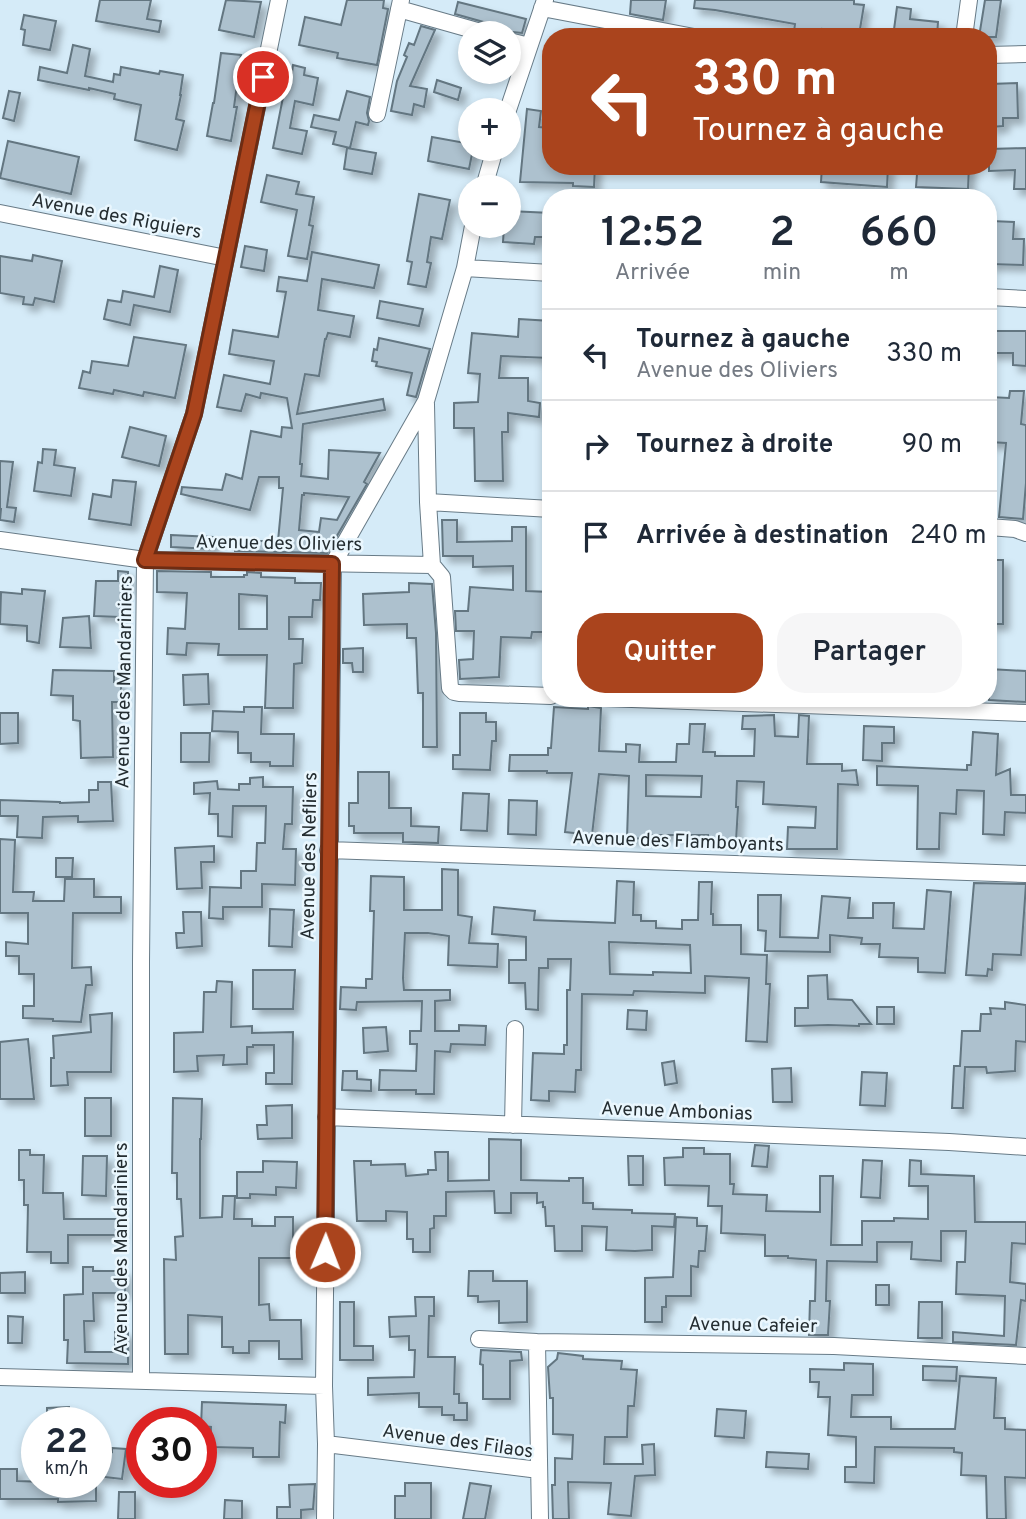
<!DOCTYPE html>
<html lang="fr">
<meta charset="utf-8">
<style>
:root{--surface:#fff;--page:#f6f6f7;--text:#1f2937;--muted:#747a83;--line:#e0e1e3;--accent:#aa441d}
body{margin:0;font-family:Overpass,sans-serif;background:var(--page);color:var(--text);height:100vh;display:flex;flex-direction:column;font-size:26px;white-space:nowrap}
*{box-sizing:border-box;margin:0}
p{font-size:23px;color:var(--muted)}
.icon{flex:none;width:38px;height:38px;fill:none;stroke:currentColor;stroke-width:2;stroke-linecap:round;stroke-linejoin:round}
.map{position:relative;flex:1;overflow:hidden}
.details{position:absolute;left:542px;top:189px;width:455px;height:518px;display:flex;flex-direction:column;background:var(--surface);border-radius:28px;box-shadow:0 4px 10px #0003}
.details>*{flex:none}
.hud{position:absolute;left:542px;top:28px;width:455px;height:147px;border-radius:28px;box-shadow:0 4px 10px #0003;background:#aa441d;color:#fff;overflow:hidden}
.controls{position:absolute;left:458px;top:21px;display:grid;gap:14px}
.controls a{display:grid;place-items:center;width:63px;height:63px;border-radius:50%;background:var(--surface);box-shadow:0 4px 10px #0003;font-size:35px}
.speed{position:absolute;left:21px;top:1407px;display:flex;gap:14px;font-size:35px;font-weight:700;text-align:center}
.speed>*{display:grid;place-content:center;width:91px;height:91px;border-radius:50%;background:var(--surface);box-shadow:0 4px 10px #0003;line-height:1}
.speed small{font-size:18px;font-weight:400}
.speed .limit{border:10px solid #d22;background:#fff;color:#111}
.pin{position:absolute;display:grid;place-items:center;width:60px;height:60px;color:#fff;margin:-30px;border:4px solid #fff;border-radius:50%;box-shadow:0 2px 7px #0007}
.me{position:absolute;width:77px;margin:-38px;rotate:1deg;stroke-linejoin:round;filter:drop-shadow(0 0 5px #0008)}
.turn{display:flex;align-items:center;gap:24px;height:147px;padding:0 35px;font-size:32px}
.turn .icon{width:91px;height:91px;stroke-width:2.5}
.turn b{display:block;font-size:49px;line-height:60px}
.eta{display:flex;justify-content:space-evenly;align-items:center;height:119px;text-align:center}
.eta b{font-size:42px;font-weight:600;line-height:49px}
.primary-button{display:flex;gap:14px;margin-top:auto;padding:14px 35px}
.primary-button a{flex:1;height:80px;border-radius:28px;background:var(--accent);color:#fff;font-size:28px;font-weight:600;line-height:80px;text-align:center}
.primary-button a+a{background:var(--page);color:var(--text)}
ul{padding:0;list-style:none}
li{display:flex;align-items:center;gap:21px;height:91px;padding:0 35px;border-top:2px solid var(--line)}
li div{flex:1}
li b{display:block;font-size:26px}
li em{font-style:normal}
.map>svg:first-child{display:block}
.building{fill:#adc1ce;stroke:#637681;stroke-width:2;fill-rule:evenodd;filter:url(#shadow)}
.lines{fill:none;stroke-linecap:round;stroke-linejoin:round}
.minor-casing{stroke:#687b87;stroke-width:18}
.minor{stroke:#fff;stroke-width:16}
.route-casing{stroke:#6e2c13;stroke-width:18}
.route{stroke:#aa441d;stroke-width:12}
.labels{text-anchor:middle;stroke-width:5;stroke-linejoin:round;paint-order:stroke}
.street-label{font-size:19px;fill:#242d31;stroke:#eaf7fe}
</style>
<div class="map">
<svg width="1026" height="1519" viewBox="0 0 1026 1519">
<defs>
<filter id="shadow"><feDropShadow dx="6" dy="6" stdDeviation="3.5" flood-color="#0004"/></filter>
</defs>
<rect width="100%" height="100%" fill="#d5ebf8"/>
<path class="building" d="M100 0H151L147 19 161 21 159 32 96 21Z
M226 0 261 2 254 37 219 30Z
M347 0H384L383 8 388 9 377 65 337 58 338 53 299 45 305 17 341 25Z
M631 0H666L663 20 630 14Z
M695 0H854V4L864 5 859 35 822 29 821 36 794 31 795 24 715 10 694 8Z
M985 0H1001L996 37H979Z
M458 2 526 19 522 33 494 30 487 23 455 14Z
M897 7 911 9 910 19 938 22 937 37H893Z
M24 15 56 21 50 50 23 45 25 30 21 29Z
M421 26 435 30 410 86 427 89 424 107 414 104 412 115 391 111 397 81 407 57 404 55 409 43 414 45Z
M73 45 90 49 85 76 113 82 114 74 120 75 121 67 159 74 160 71 183 75 180 95H181L176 119 184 121 177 150 135 140 141 105 114 99 115 94 89 88V90L38 80 40 67 67 73Z
M221 53 241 55 234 107H237L231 141 207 136 213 103H214Z
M293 65 305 68 304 75 318 78 313 105 295 101 290 128 307 131 302 154 273 148 288 72 292 73Z
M437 80 461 88 458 100 434 92Z
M1017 83 1018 118H1003V126L991 127 990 84Z
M9 91 20 93 14 121 3 118Z
M347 91 370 97 367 113 369 121 368 125 356 122 350 148 333 144 336 132 311 127 314 115 339 120Z
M527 109 541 111 539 127 551 128V166H595L594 187 573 186V183L520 182Z
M432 137 471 144V149H473L469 169 428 161Z
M8 141 79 157 71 194 0 178Z
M347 148 376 153 372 174 344 169Z
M1026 148V189H1014L1015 170 989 171V149Z
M822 166 888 167 887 187 821 182Z
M914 166H969L968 189 916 187 917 174Z
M267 175 299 182 296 194 314 197 309 225 313 226 307 259 288 256 297 210 261 202Z
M419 194 450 200 442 239 431 237 427 262 431 263 426 287 408 284 412 262 407 261Z
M509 211 551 213V237H535L534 244 503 242 504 226H509Z
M991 221 1014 222 1013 239H1024L1023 265 989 264Z
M245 246 267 250 264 271 241 267Z
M312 252 379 265 374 288 322 279 318 310 354 316 350 337 328 333 326 339H325L319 376 305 374 297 414 383 399 385 410 303 424 300 464H302L301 476 328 479 329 450 380 453 364 482 367 484 327 553 235 551V541H278L283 488H279V477H259L250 510 181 494 182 487 222 490 226 474 242 479 251 431 281 437 282 427 292 428 287 398 261 393 260 398 246 394 241 411 217 407 224 375 270 384 274 361 229 354 233 330 278 337 286 292 277 291 279 277 307 281ZM304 493 349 497 337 520 321 518 319 532 299 530 302 495H304Z
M33 255 62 261 54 302 35 298 33 305 23 304 24 297 0 293V256L32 261Z
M160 266 178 270 170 312 134 305 130 325 104 319 108 300 121 302 123 291 154 297Z
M380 301 423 309 419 326 377 318Z
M519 319 551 321 550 358 501 356 499 378H528V401L540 403 539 417 508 413V432H502L503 481H475L474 428H454V403L478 402 480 374 468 373 472 333 518 337Z
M989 331H1026V366L1013 365V353H989Z
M134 337 186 345 175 398 144 392 143 396 114 390 113 394 79 388 83 371 90 373 92 361 128 366Z
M379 338 430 349 416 397 407 395 412 373 376 366 377 362 372 361 374 349 377 350Z
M1010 391H1024L1021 424 1026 425V483L1023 519 999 517 1006 443 989 442 990 397 1009 398Z
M130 427 166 436 159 466 122 457Z
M43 449 56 450 54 465 75 468 71 496 34 491 38 462 42 463Z
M0 461 13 462 7 507 16 508 14 522 0 520 1 509H0Z
M113 480 136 482 131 525 89 519 93 494 111 497Z
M442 520H457V542L512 541V527H526V591L551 592V632H532L531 638 501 637 499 677 460 679 459 660 473 659 474 631H456L455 611H468L470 587 513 590V566L473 567V556H443Z
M171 535 213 537V549L171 547Z
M989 560H1003V624H989Z
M118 571 128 572V589H121L120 617 94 616 96 581H118Z
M157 571 211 572V577H244V575H247V572L261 573V577L295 578V583H321L320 600H313L312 617H289V639H303L302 663 294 664 293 708H265L267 655H218L219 644 187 643 186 655 167 654 168 628 185 629 187 593 157 592ZM239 594 267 596V629H239Z
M409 583 432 584 436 633 437 747H423V693H418L416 638H407V624L364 625 363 594 409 592Z
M22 589 45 591 39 643 27 641V626L0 624 1 592 22 594Z
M89 616 91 648 60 647 63 618Z
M363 648V672H353L352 663H343V649Z
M989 669 1026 671V702L989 700Z
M53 670 114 671V682H121V702H112L113 757 81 758 80 721 73 720V696L51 695Z
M208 674 209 704 184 705 183 675Z
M588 706 601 708 599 751 626 752V744L640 745 639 762H676L677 744H689L690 724H705L703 752H715V756H754L755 729H742L743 716 774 715 775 736 798 737 799 715 809 716 807 764H842V771L856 770 858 785 838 784 837 849H787L788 827 815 828 816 807 763 804 764 782 737 781 736 807H738L736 841 708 840V835H645V839L627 838 629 776 599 774 592 835 565 832 572 773H547V771H509L510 755H548V748H551L554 707 588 709ZM646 775 702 776 701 797 646 796Z
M244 707H262L261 734H294L293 766H270V762H251V753H238V732L212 731 213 711 244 712Z
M0 713H18V743L0 744Z
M460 713H486V722H496V741H492L490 770 453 769V755H460Z
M864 726 894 727V743H882V761L863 760Z
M973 732 998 734 996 775 1010 769 1011 795H1026V813L1005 812 1004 835 983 834 984 791 957 790 956 814 940 813 939 849H917L918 786 877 785V766L967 770V765H971Z
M181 733H210L209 762H181Z
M358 772H389V808H411V826L439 827 438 843 403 842V833H354V826H349V803H358Z
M263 777V787H293L292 824H285L283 849H296L295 885 262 884V907H223V919L209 918 210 887 241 888V871H256L257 843H265L266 806H233L232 837 218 836V814H209L210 793 194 794V783L217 781 218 789 239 790V784H250V778Z
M98 782H111L113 821 78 822V816L43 817 42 838 17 837 18 816H0V800L60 802V803L89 802V790H98Z
M463 793 489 794 487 831 461 830Z
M509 800 537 801 536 835 508 834Z
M0 839 15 840 13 892H34L33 901H64L65 879H94V897H121V913H73L72 968 91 967 92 985H86L81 1022 53 1021V1019L23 1018V1006H34V974H19V956H6V942L28 944V913H0Z
M214 846V862H201L202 888 177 889 175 848Z
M56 858H73L72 877H56Z
M442 869 458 870V915L472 917 469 943 498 944 497 967 448 965 449 936 428 933H405L403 978 404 990H450V1000L435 1001V1031H459V1025L486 1026 485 1045 451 1044 450 1052 435 1051 434 1094H416V1090H379L380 1070 416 1071 417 1044H410V1031H421L422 1001 357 1002 356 1010 340 1009 341 987 366 988V979H372L374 911H370L371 876 404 877V910H442Z
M617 881 634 882 633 915H641V921H656V928L682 929V920H698L699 882H712L711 914H713V925H741V954L767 955 766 984H770L767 1042 746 1041 749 978 705 976V993L634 991 633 995 582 994 581 1070H576L575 1092 549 1091V1101L531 1100 533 1053 564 1054V1045H567V990H570L571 959H548V968H539L538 1010 526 1009 525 983H509V960H526V937L492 934 494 907 535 911 534 920 615 923ZM609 942 690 945 691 973 653 972V975L610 974Z
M974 883 1026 884 1021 955 993 954 992 970 988 969 987 976 966 975Z
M927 890 951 892 945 973 918 972V958L879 957 880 944H861L862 938 830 935V952L765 951 766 931 758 930V895H781L780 937 818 938 822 896 850 898 848 918H873V903H894L893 928 924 929Z
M270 909 294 910 292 947 269 946Z
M183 912H201L202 946 177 948 176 933H184Z
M253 970H295L293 1009H253Z
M827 975 828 999 852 1000 871 1024H859V1026L828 1025 795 1026V1008H808V976Z
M217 981 232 982 231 1027 252 1026V1033L293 1032 292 1084H266V1073H274V1045H253V1047H247V1064L223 1065 224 1055 197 1056 198 1071 174 1072V1033L203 1032 204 992H216Z
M1005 1002 1026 1005V1042L1016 1041 1015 1071 987 1073 986 1067H965L963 1108H952L954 1066H960L962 1031H980L981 1014H991L990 1008 1005 1009Z
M877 1007H894V1024H877Z
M628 1010 647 1011 646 1030 627 1029Z
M112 1013 111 1072H67L68 1085 51 1086V1058H54L53 1036 91 1032 90 1015Z
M386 1027 388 1051 364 1053 363 1028Z
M28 1039 34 1099H0V1042Z
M674 1061 677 1083 665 1085 662 1063Z
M791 1068 792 1102H773L772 1069Z
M343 1071H357V1079L371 1080V1091L342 1090Z
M862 1072 887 1073 885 1106 860 1105Z
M85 1098H111V1136H85Z
M173 1098 202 1099 201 1139H200V1218L222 1217 223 1196H235L234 1219H252V1226H275V1217H293V1258H259V1305L269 1304 270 1320H301L302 1359H279V1341H249V1353H233V1347H222V1317L188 1315V1354H165L164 1259 176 1260 175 1237 183 1236 181 1199H177V1173H172Z
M292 1105V1138L258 1139 257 1125H267L266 1106Z
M489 1139 521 1140V1180L569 1181V1178H583V1203H593V1209L632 1210V1213L675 1214 674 1227 652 1226V1250L635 1251 606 1250 607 1227 582 1226V1251H555L554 1226H546L545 1207H543V1202L537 1203V1193H511V1213H495L494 1191 446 1192V1216H434V1228L430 1229V1252H413V1239H407V1212L386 1211V1221H357L354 1161H371V1165L405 1164 406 1176 428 1174V1170H436L435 1152H448V1181L489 1180Z
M755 1145 769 1146 767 1167 752 1166Z
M683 1148H704V1154H730V1184H734L733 1194 767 1195 766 1211 820 1212V1176H833L831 1245H862V1221H894V1218L928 1219V1186H909L910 1160 921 1161V1174L974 1176 975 1222H1026V1244L1012 1243 1010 1282 1026 1284V1301L1021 1300 1016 1345 953 1342V1332L1004 1336 1005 1296 956 1294 957 1262H965L966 1231H941V1261L911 1259 912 1242H877V1262L827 1261 826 1301H830L828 1335H809L810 1301H815L816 1260 788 1258V1256H765V1235L721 1233 722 1206H708L709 1186 665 1185 664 1158 683 1157Z
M19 1150H30V1155H44L43 1193H63L64 1219H119V1235H68V1263H51V1252H27L28 1205H24V1180H19Z
M83 1156H107L106 1196 82 1195Z
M628 1156H643V1185H629Z
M863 1160 882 1161 880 1198 861 1197Z
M263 1161 297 1162 296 1188 276 1187V1195L250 1194V1198H237V1172H263Z
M676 1217 697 1218V1226H707L705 1251H699L698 1267 691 1266V1296H666V1307H662V1322H645V1278L673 1277Z
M83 1267H93V1271H125V1293H93L94 1321H84L85 1352H115V1332H128V1364L67 1363 68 1340H64V1295L83 1294Z
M469 1271H493V1281H527V1322L499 1323V1301L478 1302V1296H468Z
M25 1272V1293H0V1273Z
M876 1285H889V1305H876Z
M415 1297H434V1316H429L428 1357H455L454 1394H459V1403H467V1420H454V1415H442V1407H419V1393L368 1395V1378L414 1377 415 1350H409V1336L390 1337 389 1317 416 1316Z
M340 1302H354V1346H373V1360H340Z
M919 1302H942V1338H918Z
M8 1316 23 1317 22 1343H8Z
M481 1350 521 1352 522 1360 510 1361V1399H483V1365L480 1364Z
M558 1353 583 1356V1359L622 1361 621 1369 637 1370 634 1406H628L627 1437H605L604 1464H643L642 1445 654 1444 655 1475 635 1476 631 1516 608 1514 611 1483 568 1482 569 1519H553L552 1485H555V1458L572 1459 573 1435 553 1434V1398H550L548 1367 557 1359Z
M844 1363 873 1364V1395H852L851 1417H891V1429H955L960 1376 996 1378 994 1418H1005V1429L1026 1430V1478L1005 1477 1006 1519H987L986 1476 961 1475 962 1453 954 1452V1448L875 1447 874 1483 845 1482V1467H856V1437L828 1435 830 1397H818L819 1382H810V1369L844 1370Z
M923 1366 957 1367 956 1381 923 1380Z
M202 1402 286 1405 285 1423 280 1422 279 1457H253V1448L210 1447 211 1427 201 1426Z
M69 1407 70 1423H47V1408Z
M717 1409 746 1411 744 1438 715 1436Z
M112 1448 126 1449 122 1479 96 1476 99 1450 112 1452Z
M767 1452 809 1454 808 1469 766 1467Z
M0 1469H17V1481L49 1482V1486L96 1484V1501L58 1502V1499H0Z
M405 1483H431V1519H395V1496H405Z
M470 1483 491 1486 485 1519H463Z
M315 1484 313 1509 301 1510V1519H277V1507H290L289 1485Z
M119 1492H135V1519H118Z
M225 1500 242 1501V1519H224Z"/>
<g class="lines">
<defs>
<path id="minor" d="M542 8 694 37
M399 9 484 33
M964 37 969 0
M509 41 529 46
M989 55 1026 54
M508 110 545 0
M377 114 401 0
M484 187 495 149
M0 213 226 258
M465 268 551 273
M989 297 1026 299
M426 404 428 502 432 565 442 577 450 688 454 692 459 693 551 696
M428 502 551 509
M989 527 1015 529 1026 533
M0 540 145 560 432 565
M604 698 1026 713
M328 850 1026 874
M326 1117 949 1142 1026 1147
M513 1125 515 1029
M479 1339 537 1342 834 1346 1026 1356
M537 1342 540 1519
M0 1377 324 1386
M141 1381V961L145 560 194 414 279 0
M326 1444 539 1470
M325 1519 326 1444 324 1386 333 564 426 401 465 268 473 226"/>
</defs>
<use href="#minor" class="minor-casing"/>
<use href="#minor" class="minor"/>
</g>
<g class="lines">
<defs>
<path id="route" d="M263 77 194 414 145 560 332 564 325 1252"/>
</defs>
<use href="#route" class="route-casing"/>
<use href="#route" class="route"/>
</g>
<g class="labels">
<g class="street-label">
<text transform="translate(117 215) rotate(11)" y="7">Avenue des Riguiers</text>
<text transform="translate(279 542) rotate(1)" y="7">Avenue des Oliviers</text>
<text transform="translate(123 682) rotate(-89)" y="7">Avenue des Mandariniers</text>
<text transform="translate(678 840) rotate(2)" y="7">Avenue des Flamboyants</text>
<text transform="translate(308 856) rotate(-89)" y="7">Avenue des Nefliers</text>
<text transform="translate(677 1110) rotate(2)" y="7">Avenue Ambonias</text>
<text transform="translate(120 1249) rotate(-90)" y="7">Avenue des Mandariniers</text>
<text transform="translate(753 1324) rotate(1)" y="7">Avenue Cafeier</text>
<text transform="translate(458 1440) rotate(8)" y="7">Avenue des Filaos</text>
</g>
</g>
</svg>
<div class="controls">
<a><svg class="icon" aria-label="layers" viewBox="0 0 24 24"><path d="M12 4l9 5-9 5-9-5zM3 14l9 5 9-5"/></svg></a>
<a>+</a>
<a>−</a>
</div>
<div class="speed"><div>22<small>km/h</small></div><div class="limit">30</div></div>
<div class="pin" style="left:263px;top:77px;background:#d93025"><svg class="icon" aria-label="arrive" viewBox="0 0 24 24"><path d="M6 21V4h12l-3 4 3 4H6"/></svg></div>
<svg class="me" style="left:325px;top:1252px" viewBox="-20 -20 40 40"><circle r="17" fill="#aa441d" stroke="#fff" stroke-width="3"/><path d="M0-11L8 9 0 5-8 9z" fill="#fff"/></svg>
<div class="hud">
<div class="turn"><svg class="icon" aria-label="left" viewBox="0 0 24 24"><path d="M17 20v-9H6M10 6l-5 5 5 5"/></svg><div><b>330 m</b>Tournez à gauche</div></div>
</div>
<section class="details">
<div class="eta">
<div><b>12:52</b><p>Arrivée</p></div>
<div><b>2</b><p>min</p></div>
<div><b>660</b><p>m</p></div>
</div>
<ul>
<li><svg class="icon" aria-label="left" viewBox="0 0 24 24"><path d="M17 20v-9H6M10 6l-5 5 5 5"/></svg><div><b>Tournez à gauche</b><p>Avenue des Oliviers</p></div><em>330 m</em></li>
<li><svg class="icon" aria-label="right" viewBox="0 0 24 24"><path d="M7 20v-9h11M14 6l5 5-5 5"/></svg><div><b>Tournez à droite</b></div><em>90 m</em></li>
<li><svg class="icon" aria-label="arrive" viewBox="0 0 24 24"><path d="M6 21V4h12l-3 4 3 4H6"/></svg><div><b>Arrivée à destination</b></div><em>240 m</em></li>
</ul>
<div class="primary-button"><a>Quitter</a><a>Partager</a></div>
</section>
</div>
